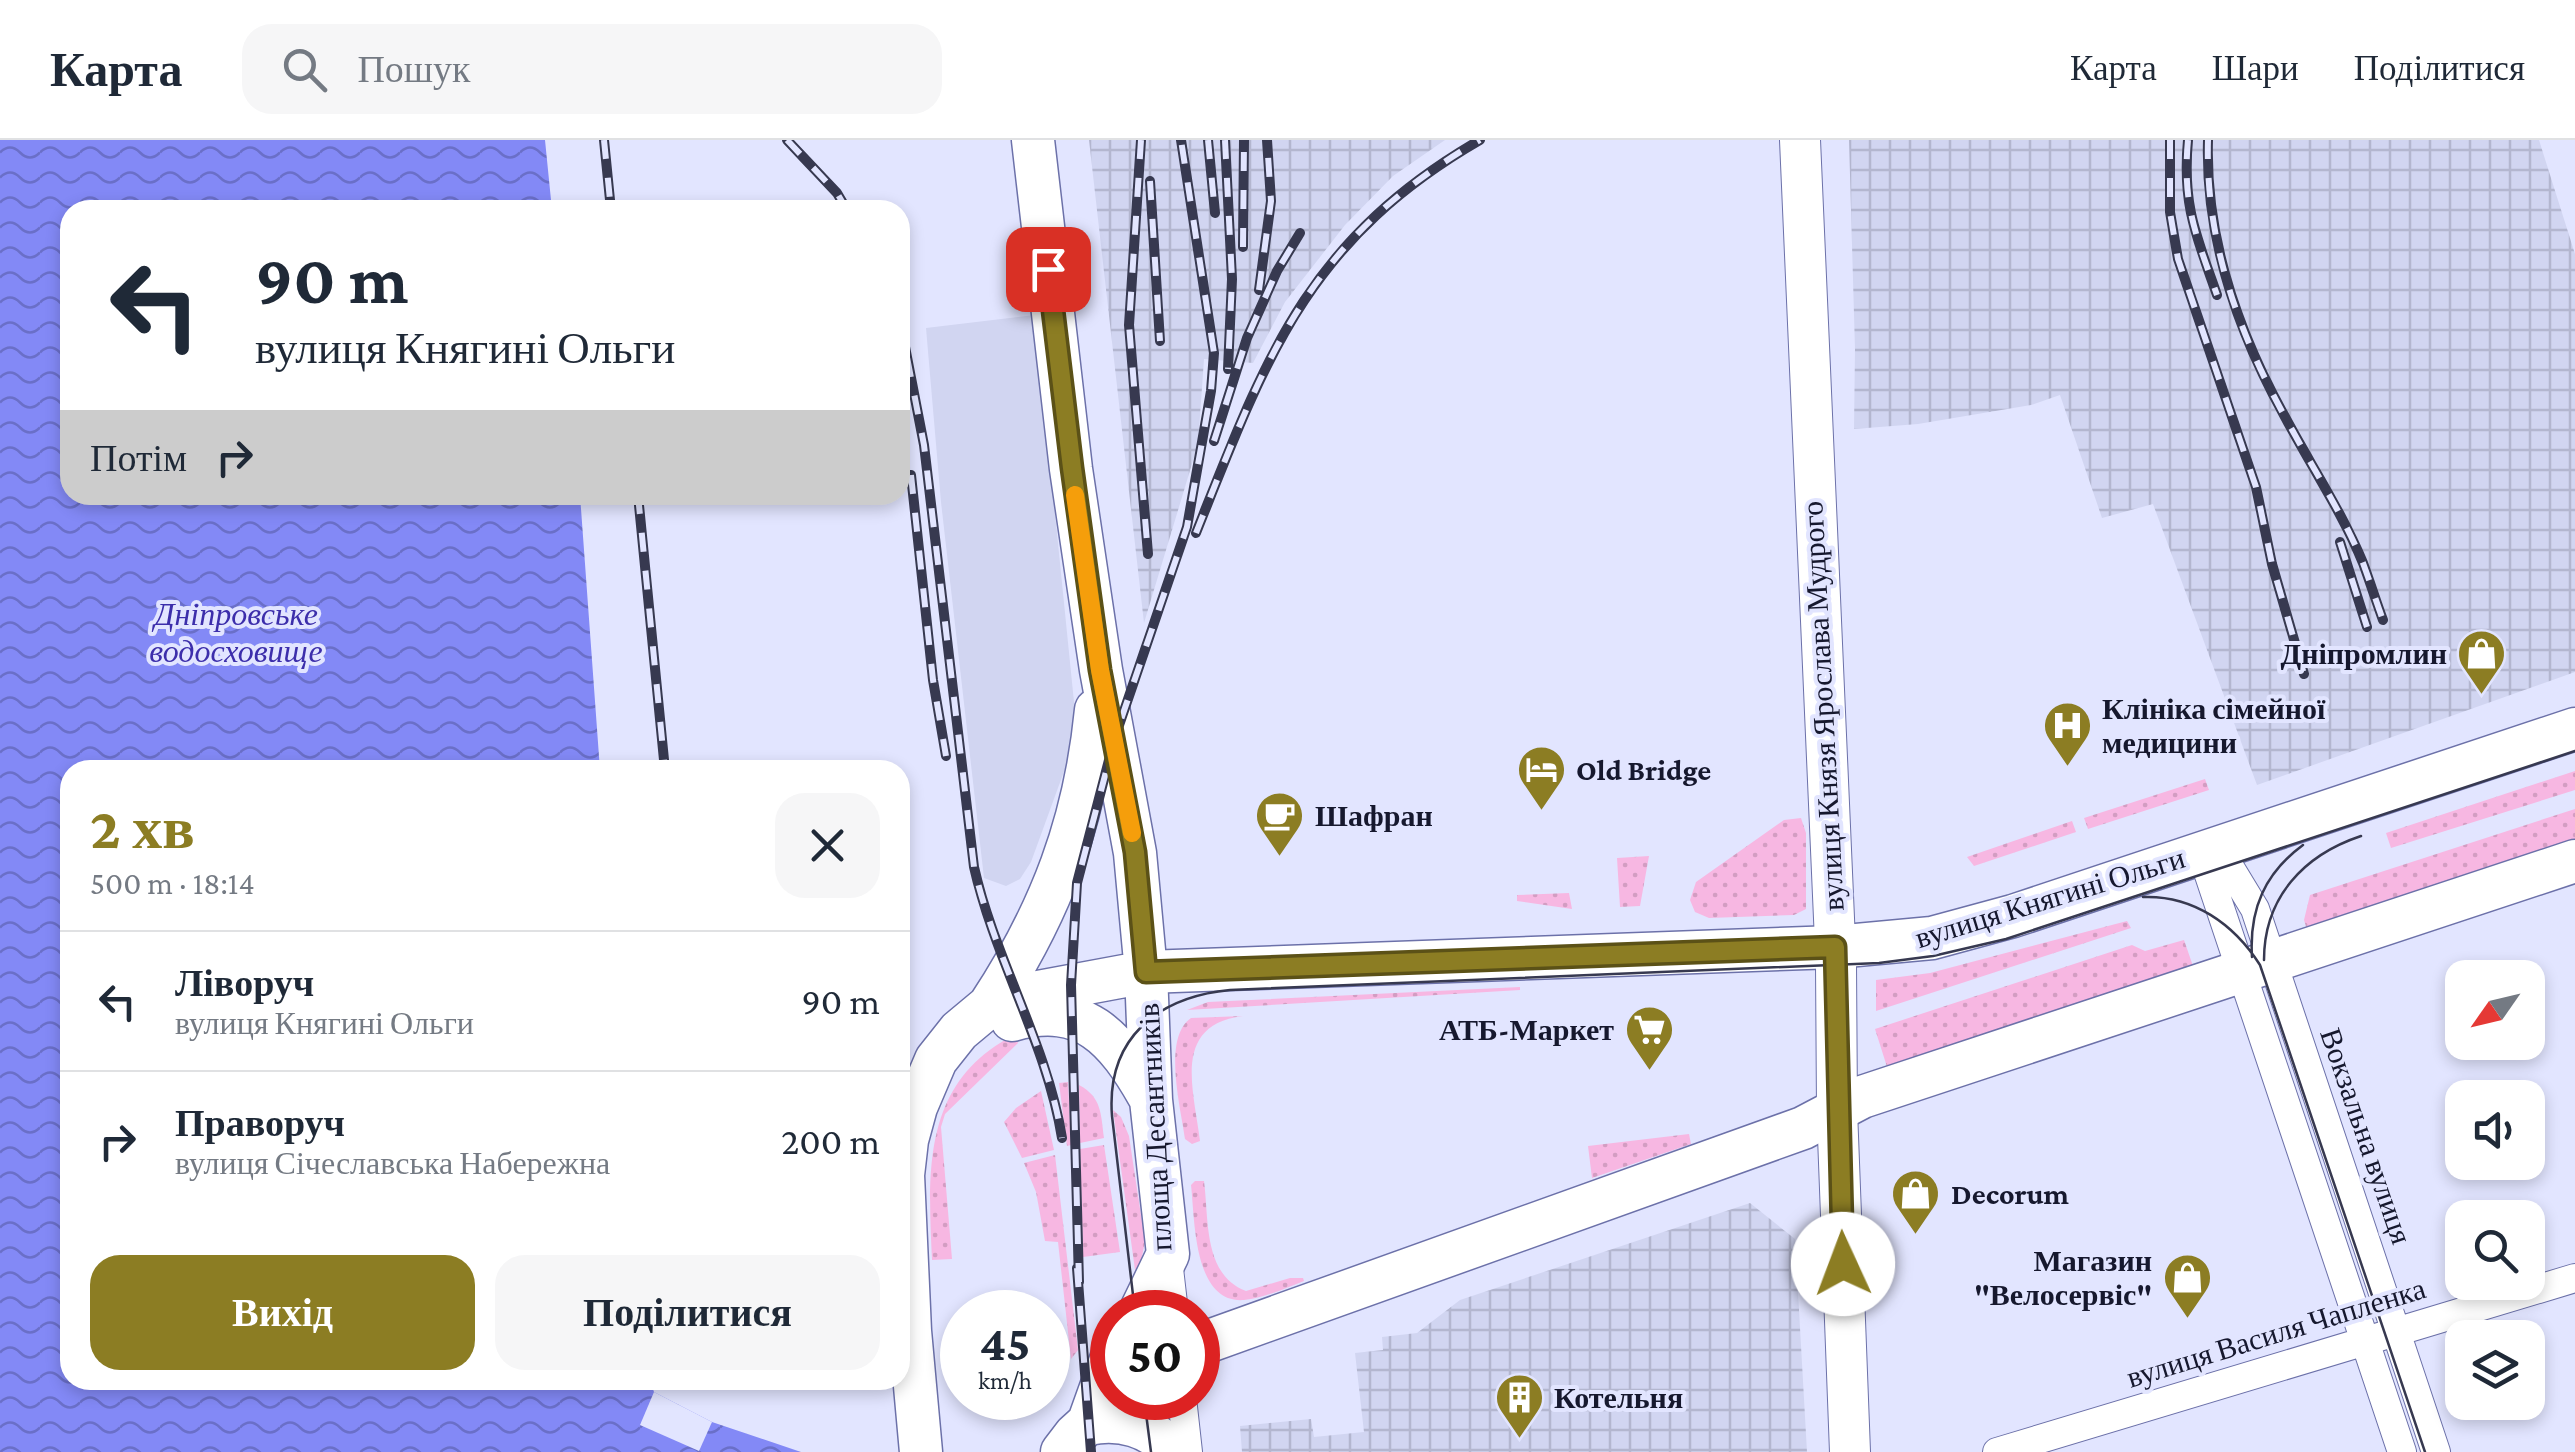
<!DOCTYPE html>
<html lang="uk">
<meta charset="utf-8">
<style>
:root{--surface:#fff;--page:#f6f6f7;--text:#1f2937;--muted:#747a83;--line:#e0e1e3;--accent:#8c7d23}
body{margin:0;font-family:"Crimson Pro",serif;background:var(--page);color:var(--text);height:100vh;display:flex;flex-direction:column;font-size:38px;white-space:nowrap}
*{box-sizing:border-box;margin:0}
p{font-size:32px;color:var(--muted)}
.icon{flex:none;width:55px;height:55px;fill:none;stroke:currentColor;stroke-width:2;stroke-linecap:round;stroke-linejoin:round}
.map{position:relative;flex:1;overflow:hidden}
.sheet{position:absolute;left:60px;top:620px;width:850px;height:630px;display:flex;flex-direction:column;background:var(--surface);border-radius:30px;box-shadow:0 5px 15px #0003}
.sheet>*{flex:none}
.banner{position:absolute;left:60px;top:60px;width:850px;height:305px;border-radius:30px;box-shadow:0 5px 15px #0003;background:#fff;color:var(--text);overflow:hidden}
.needle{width:65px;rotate:236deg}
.controls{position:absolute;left:2445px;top:820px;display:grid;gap:20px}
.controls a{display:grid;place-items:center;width:100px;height:100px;border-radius:20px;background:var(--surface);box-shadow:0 5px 15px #0003;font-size:50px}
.speed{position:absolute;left:940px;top:1150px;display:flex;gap:20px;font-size:50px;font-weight:700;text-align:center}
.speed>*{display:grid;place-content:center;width:130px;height:130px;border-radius:50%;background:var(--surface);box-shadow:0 5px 15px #0003;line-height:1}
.speed small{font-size:25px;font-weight:400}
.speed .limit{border:15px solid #d22;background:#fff;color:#111}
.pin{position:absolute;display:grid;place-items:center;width:85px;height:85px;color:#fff;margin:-42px;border-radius:20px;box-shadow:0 5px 15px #0006}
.me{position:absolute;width:110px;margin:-55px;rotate:358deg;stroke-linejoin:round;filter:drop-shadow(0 0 8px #0008)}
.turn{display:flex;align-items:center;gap:35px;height:210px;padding:0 30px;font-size:45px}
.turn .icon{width:130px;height:130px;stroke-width:2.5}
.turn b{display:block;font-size:70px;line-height:85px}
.then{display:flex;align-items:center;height:95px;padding:0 30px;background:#0003;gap:20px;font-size:38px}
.round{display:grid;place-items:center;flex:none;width:105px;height:105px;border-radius:30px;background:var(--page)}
.overview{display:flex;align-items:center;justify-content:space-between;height:170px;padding:0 30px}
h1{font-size:60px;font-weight:700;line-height:75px;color:var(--accent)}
.primary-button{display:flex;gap:20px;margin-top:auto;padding:20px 30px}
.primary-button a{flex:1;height:115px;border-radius:30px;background:var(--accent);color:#fff;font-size:40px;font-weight:700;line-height:115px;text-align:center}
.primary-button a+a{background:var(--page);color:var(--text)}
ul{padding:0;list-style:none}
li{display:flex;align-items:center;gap:30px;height:140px;padding:0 30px;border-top:2px solid var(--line)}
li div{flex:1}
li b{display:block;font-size:38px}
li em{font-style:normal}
header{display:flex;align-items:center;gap:60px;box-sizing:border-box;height:140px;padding:0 50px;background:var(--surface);border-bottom:2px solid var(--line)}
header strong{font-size:48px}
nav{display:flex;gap:55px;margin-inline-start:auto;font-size:35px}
.search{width:700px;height:90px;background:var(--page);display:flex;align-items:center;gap:25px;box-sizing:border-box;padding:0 35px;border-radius:30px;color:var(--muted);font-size:38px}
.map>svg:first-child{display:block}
.built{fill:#d1d5f1}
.industrial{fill:url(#industrial-grid)}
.grass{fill:url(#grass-dots)}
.water{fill:url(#water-waves)}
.pier{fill:#e2e5ff}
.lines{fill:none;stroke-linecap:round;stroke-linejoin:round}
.minor-casing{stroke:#6c71a9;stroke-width:30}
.secondary-casing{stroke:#6c71a9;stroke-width:42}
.primary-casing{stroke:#6c71a9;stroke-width:45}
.minor{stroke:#fff;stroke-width:28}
.secondary{stroke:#fff;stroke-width:40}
.primary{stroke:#fff;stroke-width:42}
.tram{stroke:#373950;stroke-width:2.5}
.rail-casing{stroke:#373950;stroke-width:10}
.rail{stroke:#e2e5ff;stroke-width:6;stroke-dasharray:19;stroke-linecap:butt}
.route-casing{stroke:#5b5117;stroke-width:25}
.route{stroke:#8c7d23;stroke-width:18}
.slow{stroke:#f59e0b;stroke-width:18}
.labels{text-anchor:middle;stroke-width:8;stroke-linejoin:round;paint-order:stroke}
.poi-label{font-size:30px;font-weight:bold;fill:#16182e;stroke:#e2e5ff;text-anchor:start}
.street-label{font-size:30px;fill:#16182e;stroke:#e2e5ff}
.water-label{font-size:32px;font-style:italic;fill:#3c2eab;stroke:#e2e5ff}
</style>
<header>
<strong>Карта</strong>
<div class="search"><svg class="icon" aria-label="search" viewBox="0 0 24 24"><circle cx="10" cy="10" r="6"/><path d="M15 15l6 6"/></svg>Пошук</div>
<nav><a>Карта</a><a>Шари</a><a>Поділитися</a></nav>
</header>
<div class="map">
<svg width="2575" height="1312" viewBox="0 0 2575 1312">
<defs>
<pattern id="industrial-grid" width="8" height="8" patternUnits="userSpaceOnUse" patternTransform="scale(2.5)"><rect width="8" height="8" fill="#d1d5f1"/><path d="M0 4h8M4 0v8" fill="none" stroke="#b3b6cf"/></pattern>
<pattern id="grass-dots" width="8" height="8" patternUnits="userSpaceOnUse" patternTransform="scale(2.5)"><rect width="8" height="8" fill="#f7b7e2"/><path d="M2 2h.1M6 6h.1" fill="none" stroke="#d39dc2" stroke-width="1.8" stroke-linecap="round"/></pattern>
<pattern id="water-waves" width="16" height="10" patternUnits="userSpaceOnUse" patternTransform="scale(2.5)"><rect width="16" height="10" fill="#8389f6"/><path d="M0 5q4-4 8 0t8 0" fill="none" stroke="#6a6fc8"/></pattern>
</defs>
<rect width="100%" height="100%" fill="#e2e5ff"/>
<path class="built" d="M1035 175 1075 572 1070 615 1031 722 1020 739 1006 746 984 738 941 362 926 188Z"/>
<path class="industrial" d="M1089 0H1445L1393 36 1345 85 1285 162 1253 223 1204 219 1198 304 1144 483Z
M1849 0H2539L2575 114V532L2257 645 2153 364 2102 378 2060 255 2031 265 1918 284 1854 289 1855 209Z
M1750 1063 1795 1099 1807 1312H1242L1240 1286 1311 1279 1314 1297 1364 1292 1355 1213 1383 1210 1382 1197 1417 1193 1460 1160Z"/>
<path class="grass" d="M2575 631V650L2391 708 2386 693Z
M2205 639 2209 650 2088 689 2084 678Z
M2575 669V705L2308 793 2304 780 2310 755Z
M1801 678 1806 693V769L1794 775 1709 778 1695 772 1690 760 1696 742 1784 680Z
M2072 681 2076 692 1974 726 1967 717Z
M1649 716 1640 766 1620 767 1617 718Z
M1569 753 1572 769 1517 761V755Z
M2127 781 2131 788 1876 871V840L1930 833Z
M2184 800 2194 829 1888 930 1875 889 2132 805 2145 811Z
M1520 847V850L1187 870 1208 862Z
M1243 876C1171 885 1194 950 1200 1001L1192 1004 1185 999C1181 968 1162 898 1191 878Z
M1014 895 1018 903 945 974 941 987 952 1119 932 1120C928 1031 922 942 1014 895Z
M1068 942 1071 1005 1067 1006 1059 943Z
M1079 945C1102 957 1101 975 1104 998L1080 1003Z
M1041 951 1054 1010 1022 1018 1004 982 1016 968Z
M1113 970 1121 977 1129 996 1145 1102 1141 1121 1135 1130Z
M1689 994 1691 1004 1592 1038 1588 1006Z
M1104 1005 1120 1112 1083 1117 1080 1009Z
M1055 1015 1078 1210 1071 1219 1058 1102 1045 1101 1036 1052 1024 1023Z
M1195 1041H1204C1209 1079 1203 1135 1246 1151L1290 1138H1303L1304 1141C1286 1148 1264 1158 1244 1160 1193 1164 1195 1079 1191 1045Z"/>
<path class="water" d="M0 0H545L552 70H70V355H580L600 630H70V1240H650L654 1252 712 1282 801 1312H0Z"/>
<path class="pier" d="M654 1252 712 1282 699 1311 640 1285Z"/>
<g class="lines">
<defs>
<path id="minor" d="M2218 708 2255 769 2436 1312
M2204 713 2208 732 2402 1312
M1168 1120 1174 1172
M1182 1258 1188 1312
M1997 1312 2575 1138"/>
<path id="secondary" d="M1800 0 1836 824 1837 970 1850 1312"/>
<path id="primary" d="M1033 0 1071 329 1101 530 1135 713 1146 832 1151 960 1168 1114 1140 1172
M989 866C1051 772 1085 682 1096 570
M1012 880C1084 860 1116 898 1149 956
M1198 1205 1803 988 1862 957 2575 721
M1088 1284C1120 1277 1152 1286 1173 1312
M1088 1284 1112 1217
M921 1312 910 1191 903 1035 907 1000 916 967 936 920 959 891 989 866 1017 856 1146 832 1835 807 1932 798 2013 776 2575 589
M1062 1312 1075 1295 1108 1265"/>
</defs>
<use href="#minor" class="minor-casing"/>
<use href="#secondary" class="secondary-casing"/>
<use href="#primary" class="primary-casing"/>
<use href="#minor" class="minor"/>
<use href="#secondary" class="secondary"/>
<use href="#primary" class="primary"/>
<path class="tram" d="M2143 757C2193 755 2234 784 2260 825L2425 1312
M2252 817C2249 769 2265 733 2303 705
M2264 820C2264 757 2304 715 2361 696
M1135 1172 1112 976C1106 899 1157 857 1230 850L1879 823 1933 816 2006 799 2575 611
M1144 1258 1151 1312"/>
<defs>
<path id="rail" d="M604 0 611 70
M787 0 837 53 847 70
M1141 0 1129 185 1148 414
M1208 0 1215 73
M1225 0 1232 139 1228 229
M2170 0V72L2178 119 2256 347 2272 424 2304 534
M2188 0C2182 65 2196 95 2217 155
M2208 0C2205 98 2237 190 2284 275 2310 324 2342 372 2363 423 2370 442 2376 461 2383 480
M1150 41 1160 201
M1243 107 1244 0
M1259 150 1271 61 1267 0
M900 181 924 305 974 727C995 820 1047 904 1062 998
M1214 301 1247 198 1277 131 1300 93
M911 335 933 540 946 616
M638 355 665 630
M1196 393C1266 217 1307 100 1480 0
M2340 402 2367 487
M1077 1128 1091 1312
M1079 1142 1071 845 1077 743 1115 597 1187 387 1211 251 1214 213 1181 0"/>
</defs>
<use href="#rail" class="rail-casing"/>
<use href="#rail" class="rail"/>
</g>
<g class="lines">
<defs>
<path id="route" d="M1048 129 1072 328 1100 530 1135 712 1146 832 1835 807 1843 1124"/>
</defs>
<use href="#route" class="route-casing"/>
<use href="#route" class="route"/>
<path class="slow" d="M1075 355 1100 530 1132 693"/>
</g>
<defs>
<symbol id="shop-pin" viewBox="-11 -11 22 30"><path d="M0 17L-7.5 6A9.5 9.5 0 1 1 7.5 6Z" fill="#8c7d23" stroke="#e2e5ff"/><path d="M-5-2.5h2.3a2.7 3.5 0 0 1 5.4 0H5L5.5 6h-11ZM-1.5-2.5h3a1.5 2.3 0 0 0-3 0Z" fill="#fff"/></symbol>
<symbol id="hospital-pin" viewBox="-11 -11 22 30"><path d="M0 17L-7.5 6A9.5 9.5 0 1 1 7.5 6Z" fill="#8c7d23" stroke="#e2e5ff"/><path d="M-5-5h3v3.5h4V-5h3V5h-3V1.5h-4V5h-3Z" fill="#fff"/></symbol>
<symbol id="hotel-pin" viewBox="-11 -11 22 30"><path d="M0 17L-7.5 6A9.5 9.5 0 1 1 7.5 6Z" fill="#8c7d23" stroke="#e2e5ff"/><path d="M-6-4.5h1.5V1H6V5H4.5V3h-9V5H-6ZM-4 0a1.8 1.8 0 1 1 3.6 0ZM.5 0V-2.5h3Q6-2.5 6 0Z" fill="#fff"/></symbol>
<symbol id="cafe-pin" viewBox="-11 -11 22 30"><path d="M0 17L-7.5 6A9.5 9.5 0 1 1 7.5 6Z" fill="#8c7d23" stroke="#e2e5ff"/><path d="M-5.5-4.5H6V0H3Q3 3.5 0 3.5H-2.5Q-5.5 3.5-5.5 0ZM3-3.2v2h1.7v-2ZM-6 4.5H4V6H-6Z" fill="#fff"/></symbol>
<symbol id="supermarket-pin" viewBox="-11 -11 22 30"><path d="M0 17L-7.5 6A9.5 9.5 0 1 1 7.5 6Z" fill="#8c7d23" stroke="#e2e5ff"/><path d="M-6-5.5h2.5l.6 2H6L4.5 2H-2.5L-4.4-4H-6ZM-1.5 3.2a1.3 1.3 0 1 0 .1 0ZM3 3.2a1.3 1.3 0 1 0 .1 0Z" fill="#fff"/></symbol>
<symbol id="building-pin" viewBox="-11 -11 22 30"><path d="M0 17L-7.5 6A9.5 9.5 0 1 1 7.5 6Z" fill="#8c7d23" stroke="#e2e5ff"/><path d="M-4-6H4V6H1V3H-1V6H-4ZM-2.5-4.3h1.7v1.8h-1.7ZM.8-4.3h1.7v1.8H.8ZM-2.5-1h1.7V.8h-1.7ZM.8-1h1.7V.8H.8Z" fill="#fff"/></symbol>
</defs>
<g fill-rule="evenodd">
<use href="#shop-pin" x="2454" y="486" width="55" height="75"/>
<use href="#hospital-pin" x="2040" y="558" width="55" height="75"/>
<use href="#hotel-pin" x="1514" y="602" width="55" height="75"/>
<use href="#cafe-pin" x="1252" y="648" width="55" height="75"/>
<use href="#supermarket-pin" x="1622" y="862" width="55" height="75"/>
<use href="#shop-pin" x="1888" y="1026" width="55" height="75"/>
<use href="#shop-pin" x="2160" y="1110" width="55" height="75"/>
<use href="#building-pin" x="1492" y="1230" width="55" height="75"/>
</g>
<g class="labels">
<g class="poi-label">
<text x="2447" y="524" text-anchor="end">Дніпромлин</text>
<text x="2102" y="579">Клініка сімейної<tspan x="2102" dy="34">медицини</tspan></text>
<text x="1576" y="640">Old Bridge</text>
<text x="1315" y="686">Шафран</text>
<text x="1614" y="900" text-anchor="end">АТБ-Маркет</text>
<text x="1951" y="1064">Decorum</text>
<text x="2152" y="1131" text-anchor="end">Магазин<tspan x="2152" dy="34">"Велосервіс"</tspan></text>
<text x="1554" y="1268">Котельня</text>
</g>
<g class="street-label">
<text transform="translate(1823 566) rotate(-93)" y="10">вулиця Князя Ярослава Мудрого</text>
<text transform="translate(2050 758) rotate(-17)" y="10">вулиця Княгині Ольги</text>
<text transform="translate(1155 987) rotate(-93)" y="10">площа Десантників</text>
<text transform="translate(2366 996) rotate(71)" y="10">Вокзальна вулиця</text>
<text transform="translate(2276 1193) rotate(-17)" y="10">вулиця Василя Чапленка</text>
</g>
<g class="water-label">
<text x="236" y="485">Дніпровське<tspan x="236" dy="37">водосховище</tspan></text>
</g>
</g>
</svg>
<div class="controls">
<a><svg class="needle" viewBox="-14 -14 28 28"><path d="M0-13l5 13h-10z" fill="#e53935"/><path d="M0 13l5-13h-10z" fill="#747a83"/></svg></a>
<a><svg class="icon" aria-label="sound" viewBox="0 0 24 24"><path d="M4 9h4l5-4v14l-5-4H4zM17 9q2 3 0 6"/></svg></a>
<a><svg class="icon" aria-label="search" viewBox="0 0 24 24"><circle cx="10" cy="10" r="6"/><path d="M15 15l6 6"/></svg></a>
<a><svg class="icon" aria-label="layers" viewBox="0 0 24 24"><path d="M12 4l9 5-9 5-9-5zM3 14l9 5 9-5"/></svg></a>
</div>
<div class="speed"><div>45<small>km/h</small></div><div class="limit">50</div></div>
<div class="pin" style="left:1048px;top:129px;background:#d93025"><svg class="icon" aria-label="arrive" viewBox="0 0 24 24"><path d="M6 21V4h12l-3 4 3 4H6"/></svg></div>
<svg class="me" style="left:1843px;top:1124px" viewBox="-20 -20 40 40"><circle r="19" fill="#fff"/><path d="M0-13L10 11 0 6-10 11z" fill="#8c7d23"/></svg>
<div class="banner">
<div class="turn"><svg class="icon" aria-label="left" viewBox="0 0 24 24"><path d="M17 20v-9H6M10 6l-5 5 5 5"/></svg><div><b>90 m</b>вулиця Княгині Ольги</div></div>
<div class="then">Потім<svg class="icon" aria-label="right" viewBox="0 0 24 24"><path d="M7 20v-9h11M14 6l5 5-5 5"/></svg></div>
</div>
<section class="sheet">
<div class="overview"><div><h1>2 хв</h1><p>500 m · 18:14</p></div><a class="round"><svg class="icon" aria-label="close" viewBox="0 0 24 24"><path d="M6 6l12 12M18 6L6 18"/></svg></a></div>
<ul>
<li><svg class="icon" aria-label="left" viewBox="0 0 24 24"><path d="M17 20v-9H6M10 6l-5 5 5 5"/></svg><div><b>Ліворуч</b><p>вулиця Княгині Ольги</p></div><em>90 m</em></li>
<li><svg class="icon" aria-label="right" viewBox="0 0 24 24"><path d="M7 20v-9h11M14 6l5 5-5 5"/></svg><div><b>Праворуч</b><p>вулиця Січеславська Набережна</p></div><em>200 m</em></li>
</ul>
<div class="primary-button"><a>Вихід</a><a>Поділитися</a></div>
</section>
</div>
